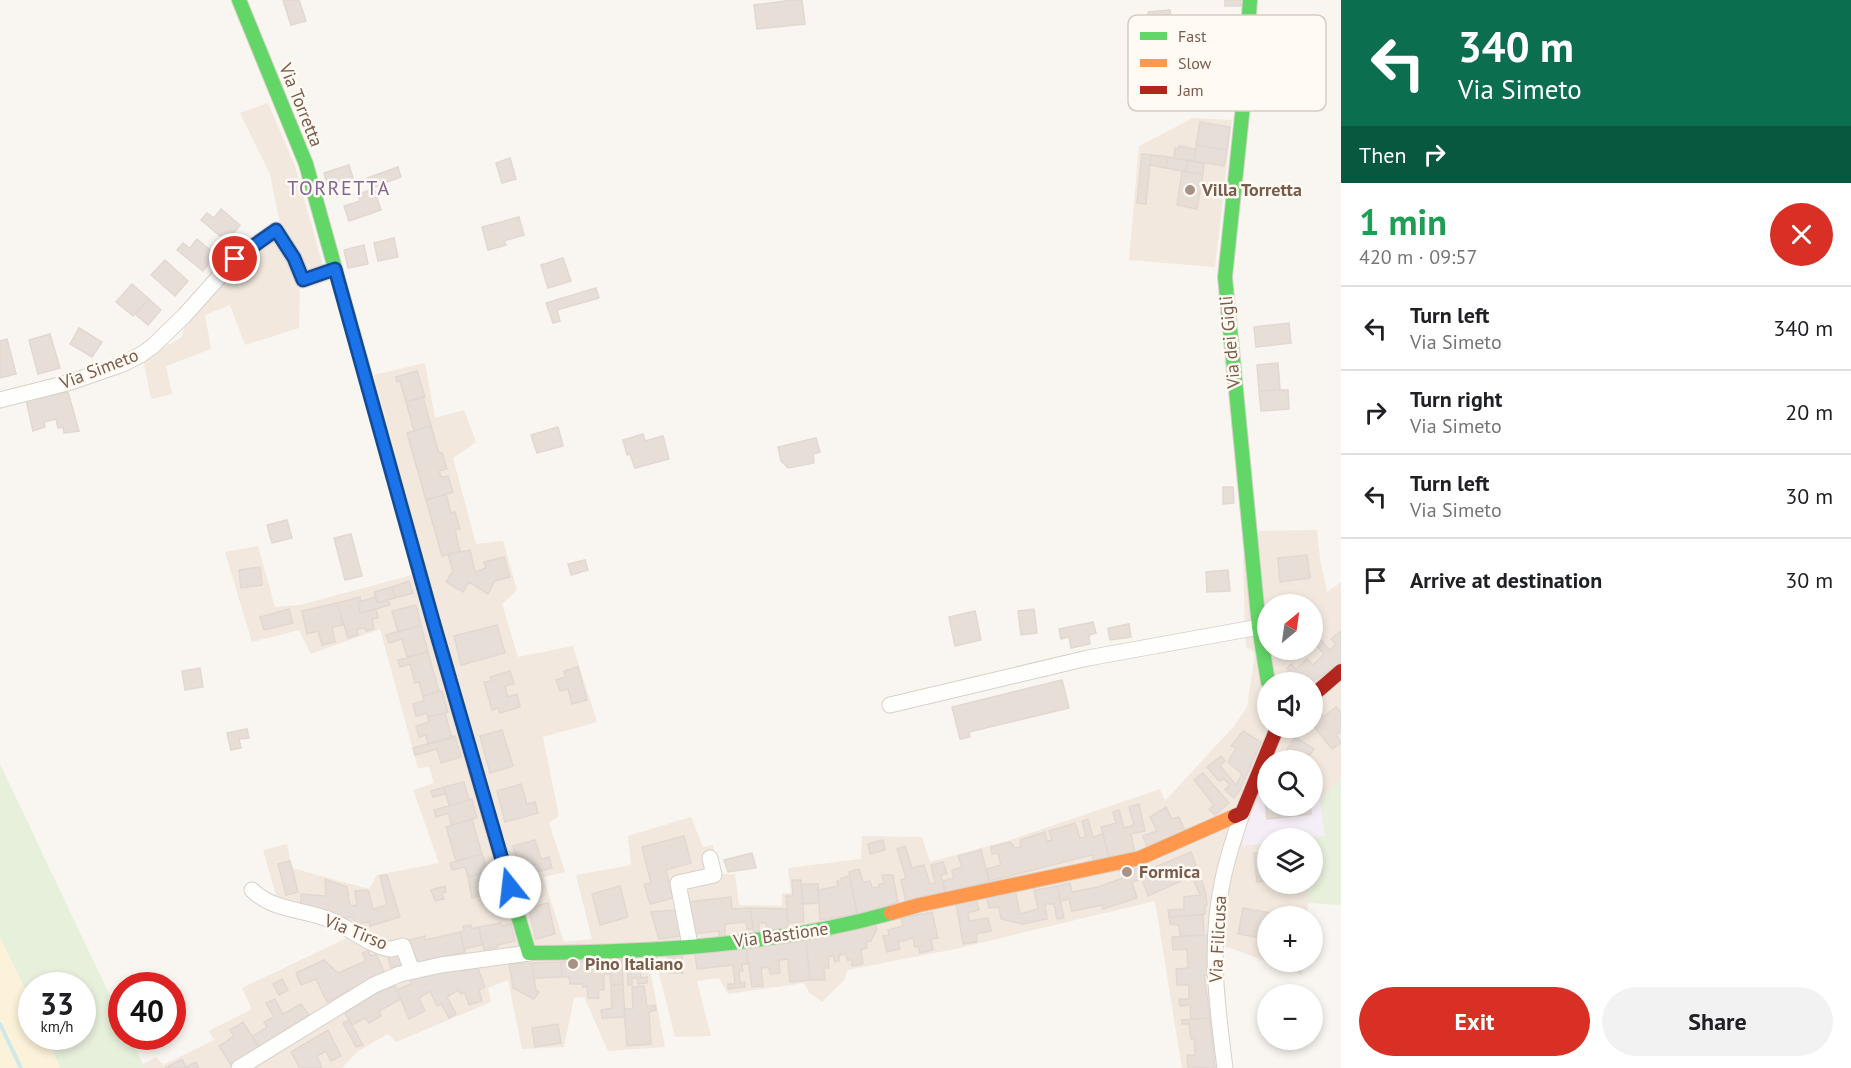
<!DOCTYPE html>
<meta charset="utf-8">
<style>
:root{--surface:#fff;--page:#f2f2f2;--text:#202124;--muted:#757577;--line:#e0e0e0;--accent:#d93025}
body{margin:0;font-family:"PT Sans",sans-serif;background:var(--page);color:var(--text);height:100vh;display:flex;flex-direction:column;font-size:22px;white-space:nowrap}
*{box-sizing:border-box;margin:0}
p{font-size:20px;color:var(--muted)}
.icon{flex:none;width:33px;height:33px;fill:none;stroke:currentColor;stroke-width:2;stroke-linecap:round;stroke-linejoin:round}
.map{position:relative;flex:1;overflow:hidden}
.sheet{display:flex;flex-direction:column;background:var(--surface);width:510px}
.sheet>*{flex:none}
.guide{background:#0b6e4f;color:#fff;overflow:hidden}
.needle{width:39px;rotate:29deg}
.fabs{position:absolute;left:1257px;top:594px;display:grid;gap:12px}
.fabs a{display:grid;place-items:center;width:66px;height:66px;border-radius:50%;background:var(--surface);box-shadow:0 3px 9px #0003;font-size:30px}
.speed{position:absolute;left:18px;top:972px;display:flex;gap:12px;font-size:30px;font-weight:700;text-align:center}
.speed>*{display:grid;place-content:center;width:78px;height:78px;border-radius:50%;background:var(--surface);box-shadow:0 3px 9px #0003;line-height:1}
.speed small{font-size:15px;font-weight:400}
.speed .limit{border:9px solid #d22;background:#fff;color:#111}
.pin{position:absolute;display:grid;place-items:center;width:51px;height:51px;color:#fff;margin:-26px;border:3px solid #fff;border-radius:50%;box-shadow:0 2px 6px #0007}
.me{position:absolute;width:66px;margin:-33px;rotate:344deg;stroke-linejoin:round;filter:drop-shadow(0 0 4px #0008)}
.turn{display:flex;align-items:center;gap:21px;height:126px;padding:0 18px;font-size:27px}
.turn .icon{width:78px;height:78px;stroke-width:2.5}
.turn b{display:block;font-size:42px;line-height:51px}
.then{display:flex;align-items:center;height:57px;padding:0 18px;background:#0003;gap:12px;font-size:22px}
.round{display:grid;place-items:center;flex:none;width:63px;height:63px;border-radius:32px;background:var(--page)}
.summary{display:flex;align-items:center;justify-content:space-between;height:102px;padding:0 18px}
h1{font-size:36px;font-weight:700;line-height:45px;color:#1e9e55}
.cta{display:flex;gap:12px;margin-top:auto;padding:12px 18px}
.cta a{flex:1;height:69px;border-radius:36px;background:var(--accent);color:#fff;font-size:24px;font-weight:700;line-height:69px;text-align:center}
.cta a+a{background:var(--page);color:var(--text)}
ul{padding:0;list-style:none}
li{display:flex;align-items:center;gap:18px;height:84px;padding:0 18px;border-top:2px solid var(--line)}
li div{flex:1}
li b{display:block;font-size:22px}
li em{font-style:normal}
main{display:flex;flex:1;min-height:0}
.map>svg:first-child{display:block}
.residential{fill:#f2e8de;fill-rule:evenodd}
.education{fill:#f6eef6}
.green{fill:#e7f0db}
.sand{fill:#fbf2d9}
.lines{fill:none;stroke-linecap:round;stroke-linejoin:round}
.stream{stroke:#d0e8ea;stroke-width:4}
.building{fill:#e6ded7;stroke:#e2d8d2;stroke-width:1.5}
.street-casing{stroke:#d7d1cb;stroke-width:17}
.fast-casing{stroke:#d9d2cb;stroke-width:16}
.slow-casing{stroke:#d9d2cb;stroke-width:16}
.jam-casing{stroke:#d9d2cb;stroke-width:16}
.street{stroke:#fefefd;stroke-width:15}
.fast{stroke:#63d668;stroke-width:14}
.slow{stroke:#ff974d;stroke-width:14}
.jam{stroke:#b3261e;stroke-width:14}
.route-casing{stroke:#114b97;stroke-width:15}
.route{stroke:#1a73e8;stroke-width:10}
.poi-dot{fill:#a69286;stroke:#fffaf3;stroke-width:2}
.labels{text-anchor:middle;stroke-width:5;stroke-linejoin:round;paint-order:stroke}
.street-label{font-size:18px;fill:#7a5c4d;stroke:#fffaf3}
.poi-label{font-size:18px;font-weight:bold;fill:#7a5c4d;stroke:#fffaf3;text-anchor:start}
.neighbourhood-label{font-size:20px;letter-spacing:1.5px;fill:#846695;stroke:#fffaf3}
.key{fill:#fffaf3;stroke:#d7cbc1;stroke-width:1.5}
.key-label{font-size:16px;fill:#7a5c4d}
</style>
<main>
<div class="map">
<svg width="1341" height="1068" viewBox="0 0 1341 1068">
<rect width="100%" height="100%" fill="#f9f5f0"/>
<path class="residential" d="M268 103 295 166 326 277 300 286 299 328 245 345 230 305 205 315 211 349 166 366 172 394 151 399 143 359 182 337 187 314 210 285 282 234 270 174 240 113Z
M1193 118 1232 120 1215 267 1129 260 1139 146Z
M425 363 435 418 464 410 476 442 453 458 476 544 503 541 517 590 502 604 518 657 573 646 597 722 543 737 559 816 549 823 565 872 543 877 564 942 592 939 576 875 631 865 628 836 691 817 703 847 713 845 718 874H735L739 905 782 906V893H791L788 868 861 859 862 836 922 837 930 862 1013 839 1160 789 1165 801 1234 726 1247 707 1255 654 1250 648 1247 649 1245 635 1243 557 1260 531 1317 530 1320 558 1327 592 1341 582V780L1320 800 1325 836 1305 838H1268V884H1308L1309 886 1307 916H1268V962H1303L1302 975 1222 945 1211 944 1209 995 1219 1068H1182L1155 901 955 949 847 970 845 979 822 1002 809 992 804 983 728 994 719 978 697 981 711 1036 675 1037 658 970H650L665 1047 608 1051 584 997 574 998 564 1047 522 1049 508 980 488 988 491 1002 396 1042 388 1034 358 1051 342 1068H143L141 1065 156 1057 163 1065 214 1040 209 1031 252 1009 242 988 351 936 345 931 281 913 263 850 287 844 292 868 369 889 377 875 439 863 413 790 434 783 429 767 418 768 380 629 311 654 299 630 252 642 225 552 258 546 275 607 300 605 427 571 374 375ZM1268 604H1312V650H1268ZM1268 682H1312V728H1268ZM1268 760H1312V806H1268Z"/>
<path class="education" d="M1317 776 1325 836 1268 838 1267 843 1242 846 1245 830 1265 782H1267L1268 806H1312L1313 777Z"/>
<path class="green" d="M0 764 121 1019 122 1036 130 1037 145 1068H60L47 1037 82 1036V986H32L31 1002 0 937Z
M1341 780V905L1308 903V884H1312V838H1305L1325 836 1320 800Z"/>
<path class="sand" d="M0 937 31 1002 32 1036 47 1037 60 1068H0Z"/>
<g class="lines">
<path class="stream" d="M0 1024 21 1068"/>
</g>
<path class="building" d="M283 0H299L306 21 291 25Z
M793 0H802L805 24 757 29 754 5Z
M1225 0H1241V6H1225Z
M1170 10 1172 28 1150 29 1148 12Z
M1200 122 1230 127 1227 150 1196 145Z
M1196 145 1227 150 1224 166 1194 161Z
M1179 146 1196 149 1194 161 1174 158 1175 148 1178 149Z
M1142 154 1151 155 1146 204 1137 203Z
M1151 155 1168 157 1166 168 1150 165Z
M1168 157 1188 161 1186 172 1166 168Z
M510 158 516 179 502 183 496 163Z
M1188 161 1204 163 1203 174 1186 172Z
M349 165 354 181 329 189 324 173Z
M398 167 401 177 371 188 367 178Z
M1182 171 1203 174 1197 209 1177 205Z
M374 189 381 210 349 221 344 206 360 201 358 194Z
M221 209 240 225 227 242 201 220 207 213 214 218Z
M519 217 524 235 504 241 506 245 488 250 482 227Z
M394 238 398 257 378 261 374 243Z
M197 239 216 255 203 271 177 250 183 243 190 248Z
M364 245 368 264 348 268 344 250Z
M563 258 571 281 548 288 541 265Z
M165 260 188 281 175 296 151 275Z
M132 284 149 299 133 316 116 302Z
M596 288 599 298 557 310 560 321 553 323 546 303Z
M149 299 161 310 148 325 135 314Z
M1289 323 1291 343 1256 347 1254 327Z
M79 328 102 342 92 357 70 344Z
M50 334 60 368 38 374 29 340Z
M7 339 16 374 0 378V341Z
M1278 363 1280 390 1259 391 1257 365Z
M417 371 425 397 406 402 400 381 397 382 396 377Z
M1280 390H1288L1289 409 1261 411 1259 391Z
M68 392 79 431 64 433 63 427 58 428 56 419 44 422 45 427 33 431 26 400Z
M423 397 431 426 414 431 406 402Z
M431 426 439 453H442L447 469 439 471 441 477 448 476 453 492 426 500 407 433Z
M558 427 563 446 537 453 531 435Z
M643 434 645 441 663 436 669 459 635 468 630 454 627 455 623 440Z
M816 438 820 452 813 454 814 463 788 468 781 461 778 447Z
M1223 487H1233L1234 503 1223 504Z
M446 494 451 513 455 512 460 529 455 530 460 551 442 556 426 500Z
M287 520 292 538 272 543 267 525Z
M351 534 362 576 345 580 334 538Z
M470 550 475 572 486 568 484 562 504 557 510 577 495 581 488 594 469 582 463 592 446 582 453 571 448 554Z
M1307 555 1310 578 1280 582 1278 558Z
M585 560 588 570 571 575 568 564Z
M260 567 262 585 241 588 239 570Z
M1228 570 1230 591 1207 592 1206 572Z
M409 581 413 593 395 598 392 587Z
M392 587 395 598 377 603 374 592Z
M360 597 361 601 358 602 360 613 376 609 378 618 372 619 374 629 366 631 365 628 357 629 358 635 348 638 337 603Z
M376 597 377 603 388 600 390 605 360 613 358 602Z
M337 603 343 625 332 627 335 642 322 645 318 631 307 634 302 611Z
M416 605 421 625 398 632 392 611Z
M289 609 293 623 264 630 260 617Z
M1034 609 1037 633 1021 635 1018 611Z
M975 611 981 640 955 646 949 617Z
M1093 622 1096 633 1089 635 1090 644 1071 648 1069 637 1061 639 1059 629Z
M1129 624 1131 637 1110 640 1108 628Z
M421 625 428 652 407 657 402 639 389 643 386 635Z
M497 625 505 653 461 665 454 636Z
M1341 631V662L1312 682H1289L1283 676 1289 670 1287 668 1291 664 1296 669 1307 659 1313 665 1324 654 1315 644 1320 639 1330 650 1336 644 1331 639Z
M428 652 439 691 423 696 419 682 415 683 410 664 400 667 398 660Z
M578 667 587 700 572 704 568 689 560 691 556 680 565 677 564 671Z
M200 668 203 687 185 690 182 671Z
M510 671 514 684 505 686 508 697 517 694 520 707 500 713 498 708 492 710 484 682 491 681 490 677Z
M1062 680 1069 708 969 732 970 737 960 739 952 707Z
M442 691 448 712 428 717 427 713 416 716 413 704 424 701 423 696Z
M1336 707 1341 713V731L1336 735 1341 743 1332 749 1312 724V720L1321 714 1323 717Z
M445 713 452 738 428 744 426 735 419 737 416 726 429 722 428 717Z
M247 729 249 738 239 739 241 748 231 750 227 733Z
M502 730 513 766 490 773 480 736Z
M1243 731 1261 742 1240 790 1234 798 1225 790 1230 785 1224 779 1219 781 1207 767 1221 756 1225 761 1220 766 1236 785 1242 774 1228 762 1236 748 1231 746Z
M455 736 461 757 441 763 437 749 415 755 413 748Z
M1295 737 1314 749 1306 760H1280Z
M1203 773 1229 803 1215 815 1209 809 1214 805 1194 780Z
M464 782 469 800 449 805 444 787Z
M521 784 527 804 535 802 538 813 505 822 497 791Z
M444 787 446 794 433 797 431 791Z
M472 799 477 818 451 825 449 813 436 817 434 810Z
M1265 800H1268V806H1310L1311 814 1267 819Z
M1139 804 1145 831 1131 834 1135 854 1110 860 1101 827 1116 823 1113 812 1119 810 1124 828 1134 825 1129 807Z
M1166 807 1172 819 1179 817 1186 833 1148 849 1143 836 1157 831 1150 817Z
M472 819 482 854 456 861 446 827Z
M1088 819 1093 837 1103 834 1109 858 1094 861 1092 855 989 881 987 869 1001 865 998 853 992 854 991 847 1010 842 1015 848 1021 847 1020 840 1045 832 1047 841 1052 840 1049 831 1075 823 1080 838 1086 837 1082 821Z
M684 836 691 863 666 870 673 898 650 904 644 884 651 883 642 847Z
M535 840 541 859 549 857 552 868 521 876 513 846Z
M883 840 885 850 870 854 868 844Z
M905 846 912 868 924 865 930 884 935 883 931 865 943 862 947 874 941 875 945 893 906 903 901 880 906 878 897 849Z
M981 850 989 881 945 893 943 881 954 878 952 870 962 867 958 856Z
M1191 852 1206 893 1207 905H1205V914L1169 917 1168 910 1184 909V897L1200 895 1191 874 1179 878 1181 881 1148 896 1142 879 1132 882 1137 898 1103 909 1102 905 1072 911 1069 899 1061 901 1057 886 1070 883 1072 892 1098 887 1123 878 1120 871 1143 863 1146 871Z
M752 853 756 868 728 872 724 860Z
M1254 853H1268V881L1257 882Z
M482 854 488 871 468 877 465 867 452 870 450 863Z
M290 861 298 892 286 895 278 864Z
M859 869 863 882 870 881 872 888 880 887 879 884 884 883 882 875H893L898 903 857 914 849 872Z
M484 873 487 885 484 886 486 895 472 898 468 877Z
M387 875 400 917 370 926 369 922 355 925 353 917 339 919 338 915H325L301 907V894L326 896 325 879 347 887 350 906 357 905 355 891 368 890 373 909 387 905 380 876Z
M850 876 857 914 820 920 818 890 838 886 837 881H841V878Z
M792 880H801L804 922 788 923 786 896H793Z
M801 884H818L819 903 803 904Z
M445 886 446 892 442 893 444 899 435 901 431 890Z
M620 886 628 917 600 925 592 894Z
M1057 886 1064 918 1057 919 1054 904H1045L1047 919 1023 924 1001 919 999 907 989 908 986 896 1015 890 1020 914 1038 909 1034 890Z
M731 897 732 909 750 908 753 929H747L746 922 725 924V936H719V931L693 934 687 902Z
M976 898 979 910 968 913 969 921 988 918 991 931 976 934 977 942 963 944 956 903Z
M548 903 555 934 536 939 528 908Z
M750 908 787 909 788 929 767 931 766 923H759V932L754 933Z
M1243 908 1271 913V916H1268L1267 939 1238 934Z
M676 910 681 936 659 939 651 912Z
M932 912 938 938 931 939 933 950 920 953 918 946 915 947 913 938 898 942 900 949 887 952 883 936 889 935 888 930 903 926 901 918Z
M1203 915 1204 935 1180 936 1179 925 1170 924 1169 917Z
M501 923 502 926 511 924 515 941 497 945 498 947 484 950 479 927Z
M875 924 877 929 871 941 866 942 867 948 861 950 863 964 852 966V960H847L846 954 839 955V961L835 962 833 956 828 957 829 968H824L825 980H810L806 940Z
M471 925 472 929 479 927 482 945 464 949 460 932 464 931 463 926Z
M460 932 465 952 414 964 409 940 425 936V940Z
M1208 935 1207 975H1204L1210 1018 1191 1019 1190 1005 1180 1006 1179 999H1189V985H1177L1176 969 1188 968 1187 949 1173 950 1172 937Z
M806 940 810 980 790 982 788 959 779 960 780 973 770 974 769 967 761 968 763 986 752 987 746 946Z
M746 946 748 964H742L743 971H739L740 983 745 982V987L728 989V984H735L733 965 697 969 695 953Z
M368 951 371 956 376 954 384 972 327 1002 316 979 301 985 296 973 324 960 338 973 366 961 362 953Z
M402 952 406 963 391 968 388 957Z
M682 956 683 973H669L668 957Z
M656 957 657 966 640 967 641 978 647 977V983L638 984 637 978H632V985H628L627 959Z
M622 959 623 984 611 985 610 974H604V990H598L599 998H588L587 986 583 987 582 984H570L569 977H562L561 962Z
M561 962 562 977 534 978 532 963Z
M532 963 536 990 539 992 534 999 513 988 509 964Z
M461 968 462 971 478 968 485 987 479 990 482 1001 469 1005 465 993 461 994 458 990 447 997 456 1014 449 1018 441 1004 437 1006 430 991 419 998 425 1011 409 1019 397 990 411 984 410 979Z
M282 979 288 990 279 995 273 984Z
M623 984 625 1017 602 1018 601 1010 612 1008 611 985Z
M395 986 401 999 379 1011 381 1016 369 1023 365 1018 352 1025 345 1013 377 993Z
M644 986 647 1006 655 1005 656 1010 649 1012 651 1044 627 1046 624 1009H633L632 987Z
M275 999 283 1014 301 1004 309 1015 259 1047 252 1037 267 1027 264 1022 274 1017 266 1003Z
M1210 1018 1215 1068 1188 1067 1187 1055H1195L1194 1039H1191L1189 1024H1182V1020Z
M349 1020 363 1045 356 1047 343 1023Z
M243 1022 259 1047 231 1065 219 1046 234 1036 230 1030Z
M558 1024 561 1043 535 1047 532 1028Z
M328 1030 341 1056 331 1061 326 1051 317 1056 322 1068H300L291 1052Z
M182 1059 186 1067 196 1062 199 1068H165Z"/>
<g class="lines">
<defs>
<path id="street" d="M0 400 71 382 123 364 142 354 153 346 184 316 235 259 276 230 294 258 303 280 335 269
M890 705 1088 658 1259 627
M252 890C273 911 304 909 330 920 347 926 372 947 390 949 393 949 399 947 403 946L412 971
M690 945 678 883 714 875 710 858
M239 1068 374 985 400 974 441 965 529 953
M1225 1068C1217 1007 1209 945 1222 884 1226 860 1235 836 1242 813"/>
<path id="fast" d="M239 0 306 164 437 635
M1250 0 1242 115 1225 277 1259 627 1268 682
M498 847 529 953C650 952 774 946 891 913"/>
<path id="slow" d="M437 635 498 847
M891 913 919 905 1140 858 1235 816"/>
<path id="jam" d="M1312 696 1341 671
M1235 816 1242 813 1277 728"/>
</defs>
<use href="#street" class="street-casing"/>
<use href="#fast" class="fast-casing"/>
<use href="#slow" class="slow-casing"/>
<use href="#jam" class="jam-casing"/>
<use href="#street" class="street"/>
<use href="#fast" class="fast"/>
<use href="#slow" class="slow"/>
<use href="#jam" class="jam"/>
</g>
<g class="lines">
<defs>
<path id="route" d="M235 259 276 230 294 258 303 280 335 269 433 621 510 887"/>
</defs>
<use href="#route" class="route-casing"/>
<use href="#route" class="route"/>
</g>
<g class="poi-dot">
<circle cx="1190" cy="190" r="6"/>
<circle cx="1127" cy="872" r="6"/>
<circle cx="573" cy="964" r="6"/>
</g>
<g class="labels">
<g class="street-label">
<text transform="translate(301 105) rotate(68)" y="6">Via Torretta</text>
<text transform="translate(1230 342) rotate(-95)" y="6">Via dei Gigli</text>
<text transform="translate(99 369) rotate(-21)" y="6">Via Simeto</text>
<text transform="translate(356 932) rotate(22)" y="6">Via Tirso</text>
<text transform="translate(781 935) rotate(-8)" y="6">Via Bastione</text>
<text transform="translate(1218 939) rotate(-87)" y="6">Via Filicusa</text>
</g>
<g class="poi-label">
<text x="1202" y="196">Villa Torretta</text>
<text x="1139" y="878">Formica</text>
<text x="585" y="970">Pino Italiano</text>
</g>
<g class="neighbourhood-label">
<text x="339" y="195">TORRETTA</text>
</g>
</g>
<rect x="1128" y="15" width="198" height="96" rx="9" class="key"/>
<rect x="1140" y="32" width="27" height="8" fill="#63d668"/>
<rect x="1140" y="59" width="27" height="8" fill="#ff974d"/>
<rect x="1140" y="86" width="27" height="8" fill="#b3261e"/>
<g class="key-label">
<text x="1178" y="42">Fast</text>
<text x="1178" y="69">Slow</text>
<text x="1178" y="96">Jam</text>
</g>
</svg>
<div class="fabs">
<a><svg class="needle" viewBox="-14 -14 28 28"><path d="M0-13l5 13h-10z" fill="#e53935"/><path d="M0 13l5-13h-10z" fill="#757577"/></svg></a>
<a><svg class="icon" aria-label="sound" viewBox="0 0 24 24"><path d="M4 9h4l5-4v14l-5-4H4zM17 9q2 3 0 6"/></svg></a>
<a><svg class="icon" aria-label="search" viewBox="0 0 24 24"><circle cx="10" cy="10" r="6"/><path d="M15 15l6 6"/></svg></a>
<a><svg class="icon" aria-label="layers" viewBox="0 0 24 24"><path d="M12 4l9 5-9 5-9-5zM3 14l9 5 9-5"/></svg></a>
<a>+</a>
<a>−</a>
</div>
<div class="speed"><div>33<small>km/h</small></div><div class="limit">40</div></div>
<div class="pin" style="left:235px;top:259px;background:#d93025"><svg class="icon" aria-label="arrive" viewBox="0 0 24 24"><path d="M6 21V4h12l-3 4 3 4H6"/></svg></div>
<svg class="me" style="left:510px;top:887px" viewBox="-20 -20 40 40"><circle r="19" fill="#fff"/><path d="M0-13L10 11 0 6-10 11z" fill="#1a73e8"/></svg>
</div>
<section class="sheet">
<div class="guide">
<div class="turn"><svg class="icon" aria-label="left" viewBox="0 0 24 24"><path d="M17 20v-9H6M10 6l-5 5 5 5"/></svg><div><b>340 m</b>Via Simeto</div></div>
<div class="then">Then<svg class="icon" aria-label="right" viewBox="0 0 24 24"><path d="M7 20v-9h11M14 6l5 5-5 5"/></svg></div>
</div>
<div class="summary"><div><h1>1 min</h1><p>420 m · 09:57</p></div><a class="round" style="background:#d93025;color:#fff"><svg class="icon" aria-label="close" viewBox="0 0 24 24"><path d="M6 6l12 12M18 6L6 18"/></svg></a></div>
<ul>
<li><svg class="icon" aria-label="left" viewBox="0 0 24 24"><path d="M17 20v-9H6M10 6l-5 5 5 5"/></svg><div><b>Turn left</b><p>Via Simeto</p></div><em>340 m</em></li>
<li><svg class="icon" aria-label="right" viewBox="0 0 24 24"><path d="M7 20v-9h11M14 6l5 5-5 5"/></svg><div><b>Turn right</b><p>Via Simeto</p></div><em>20 m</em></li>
<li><svg class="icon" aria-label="left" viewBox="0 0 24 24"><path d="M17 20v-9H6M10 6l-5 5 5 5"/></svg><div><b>Turn left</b><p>Via Simeto</p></div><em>30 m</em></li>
<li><svg class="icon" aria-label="arrive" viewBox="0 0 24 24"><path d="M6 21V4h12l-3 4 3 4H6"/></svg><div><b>Arrive at destination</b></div><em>30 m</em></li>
</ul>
<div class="cta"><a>Exit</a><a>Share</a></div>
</section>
</main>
